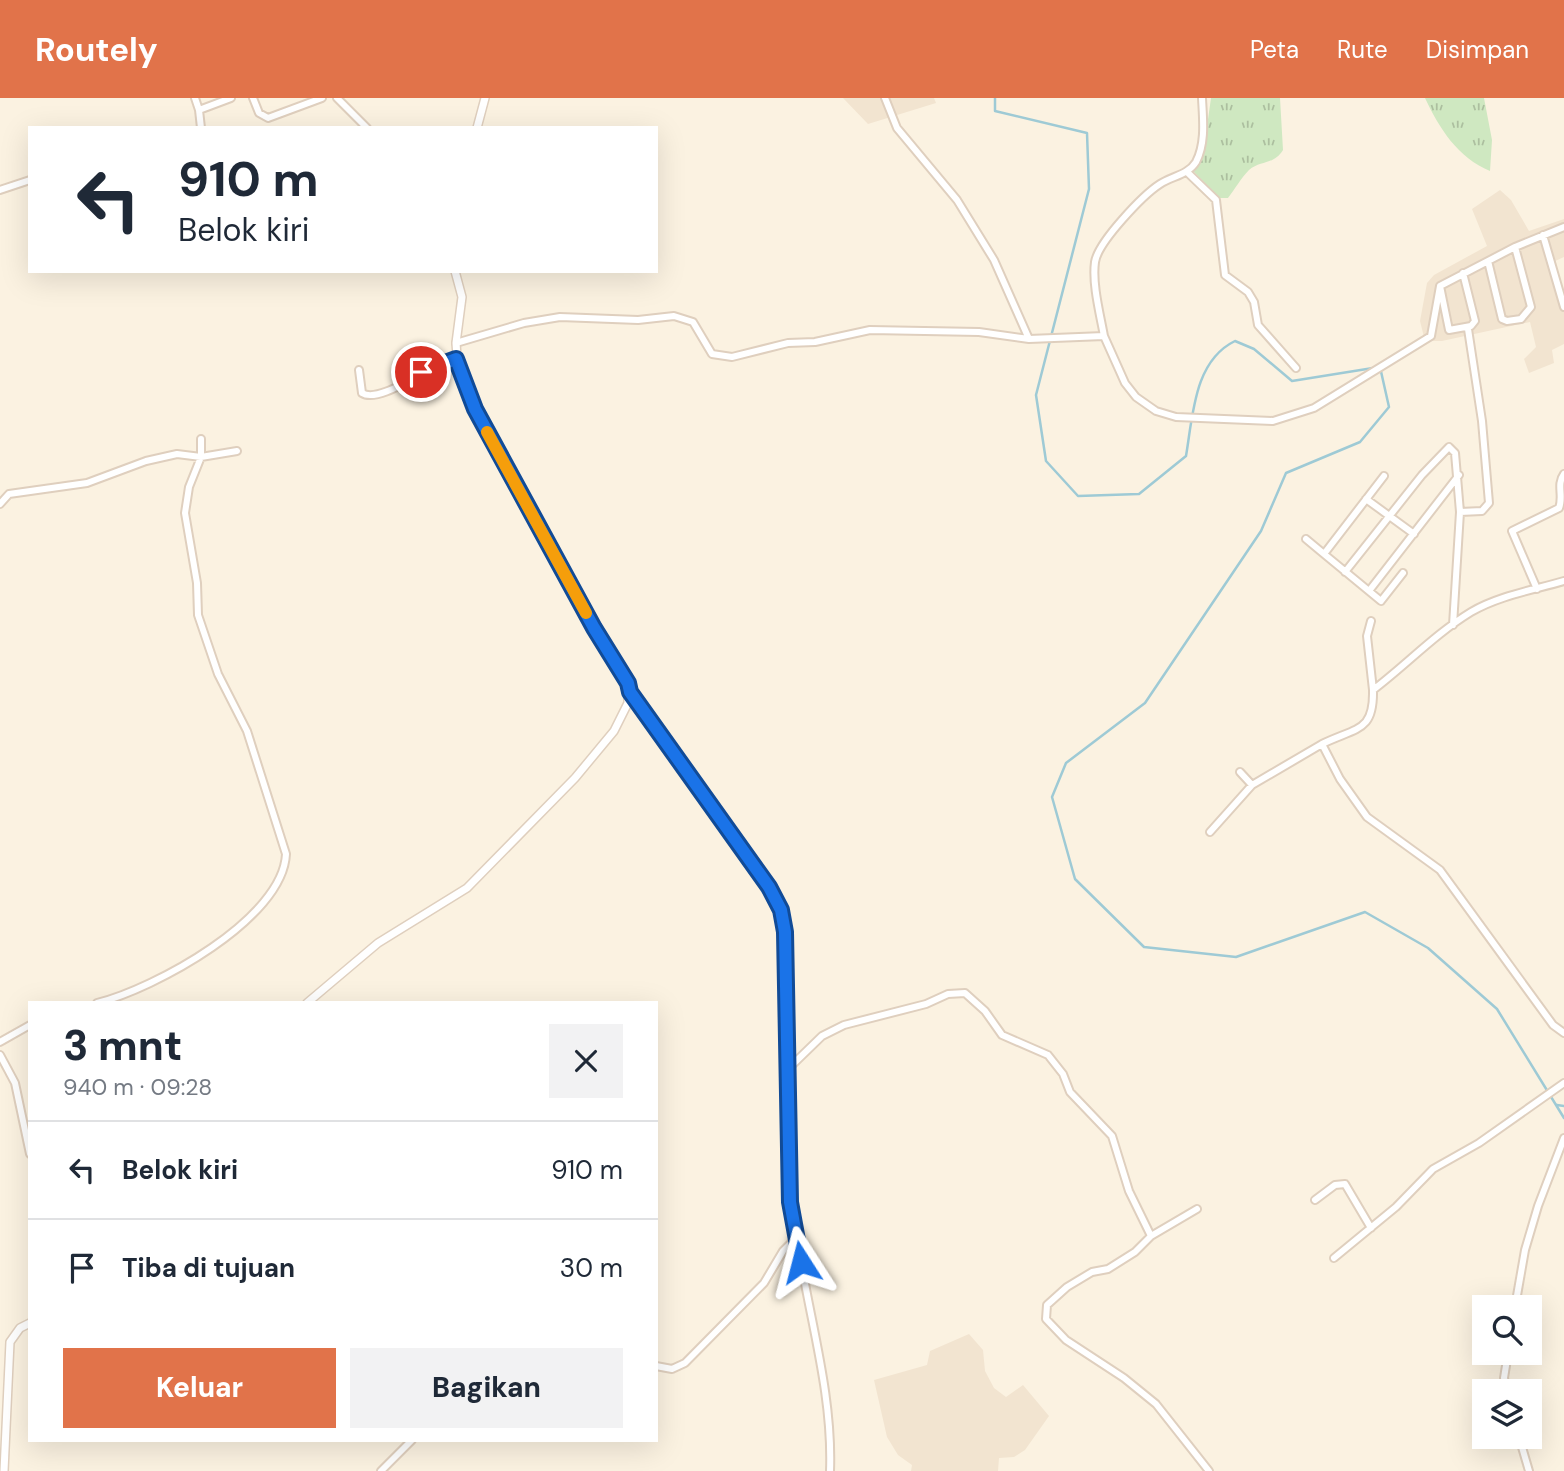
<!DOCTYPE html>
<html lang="id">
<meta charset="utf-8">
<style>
:root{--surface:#fff;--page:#f2f2f3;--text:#1f2937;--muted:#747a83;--line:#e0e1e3;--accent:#e1734a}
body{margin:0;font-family:"DM Sans",sans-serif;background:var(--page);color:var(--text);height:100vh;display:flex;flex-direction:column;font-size:26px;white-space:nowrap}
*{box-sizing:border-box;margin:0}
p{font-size:23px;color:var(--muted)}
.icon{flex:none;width:38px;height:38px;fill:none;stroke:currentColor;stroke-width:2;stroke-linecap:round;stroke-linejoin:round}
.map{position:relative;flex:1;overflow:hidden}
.side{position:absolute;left:28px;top:903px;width:630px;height:441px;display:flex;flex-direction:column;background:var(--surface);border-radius:0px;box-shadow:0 7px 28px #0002}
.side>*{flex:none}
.banner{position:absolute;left:28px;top:28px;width:630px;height:147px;border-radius:0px;box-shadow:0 7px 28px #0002;background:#fff;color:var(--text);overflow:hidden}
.buttons{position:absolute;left:1472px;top:1197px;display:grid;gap:14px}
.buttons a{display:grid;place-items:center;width:70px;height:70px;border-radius:0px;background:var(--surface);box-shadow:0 7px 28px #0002;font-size:35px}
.pin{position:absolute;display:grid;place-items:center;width:60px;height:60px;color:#fff;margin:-30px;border:4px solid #fff;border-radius:50%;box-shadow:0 2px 7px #0007}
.me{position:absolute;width:77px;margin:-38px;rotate:351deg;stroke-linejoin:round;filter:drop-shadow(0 0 5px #0008)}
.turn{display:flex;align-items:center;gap:24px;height:147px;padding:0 35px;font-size:32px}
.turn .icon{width:91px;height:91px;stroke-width:2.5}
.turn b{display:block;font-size:49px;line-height:60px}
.round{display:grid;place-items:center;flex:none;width:74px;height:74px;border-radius:0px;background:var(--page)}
.headline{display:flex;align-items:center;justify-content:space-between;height:119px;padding:0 35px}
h1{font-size:42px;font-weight:800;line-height:52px}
.primary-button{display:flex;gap:14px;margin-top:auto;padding:14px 35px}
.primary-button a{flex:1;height:80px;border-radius:0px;background:var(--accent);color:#fff;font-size:28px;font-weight:800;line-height:80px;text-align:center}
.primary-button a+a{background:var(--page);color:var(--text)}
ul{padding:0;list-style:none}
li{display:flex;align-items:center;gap:21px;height:98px;padding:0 35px;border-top:2px solid var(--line)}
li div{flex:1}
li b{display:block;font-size:26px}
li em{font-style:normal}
header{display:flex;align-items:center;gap:42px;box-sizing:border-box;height:98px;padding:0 35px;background:var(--accent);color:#fff}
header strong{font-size:33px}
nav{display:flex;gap:38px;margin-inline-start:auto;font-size:24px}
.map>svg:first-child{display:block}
.residential{fill:#f2e4d0}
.grass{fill:url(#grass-tufts)}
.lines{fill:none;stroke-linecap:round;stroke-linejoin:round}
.stream{stroke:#9ecad5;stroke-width:2.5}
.minor-casing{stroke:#dfcfbe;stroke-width:10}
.tertiary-casing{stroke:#dfcfbe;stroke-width:10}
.minor{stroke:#fff;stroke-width:6}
.tertiary{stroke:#fff;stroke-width:7}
.route-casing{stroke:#114b97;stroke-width:18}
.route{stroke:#1a73e8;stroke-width:12}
.slow{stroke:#f59e0b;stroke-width:12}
</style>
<header>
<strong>Routely</strong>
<nav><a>Peta</a><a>Rute</a><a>Disimpan</a></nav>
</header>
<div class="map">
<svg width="1564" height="1373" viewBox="0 0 1564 1373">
<defs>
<pattern id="grass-tufts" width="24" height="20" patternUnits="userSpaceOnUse" patternTransform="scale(1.75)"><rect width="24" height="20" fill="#cfe8c1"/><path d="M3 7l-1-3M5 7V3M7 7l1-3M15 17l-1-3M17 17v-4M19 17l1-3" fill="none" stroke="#acbf9f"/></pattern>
</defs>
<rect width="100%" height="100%" fill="#fbf2e1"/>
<path class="residential" d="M843 0H934L936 5 868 26Z
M1500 92 1511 102 1529 133 1564 121V159L1553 164 1564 199V246L1552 252 1554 265 1529 275 1524 261 1536 249 1530 224 1442 243H1425L1420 223 1427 185 1434 177 1487 148 1472 111Z
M969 1236 983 1252 985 1273 994 1290 1006 1299 1023 1287 1049 1318 1025 1352 1014 1359 999 1360 998 1373H911L912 1367 898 1357 887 1339 874 1282 927 1267 930 1253Z"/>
<path class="grass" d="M1211 0H1280L1283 52C1274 67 1261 62 1249 72 1241 80 1235 91 1228 100H1220L1193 73 1203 57Z
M1425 0H1484L1492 42 1490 73C1458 60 1439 30 1425 0Z"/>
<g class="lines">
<path class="stream" d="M995 0V13L1087 35 1089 91 1036 297 1046 363 1078 398 1139 396 1186 358C1193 317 1194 263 1235 243L1254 251 1292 283 1373 270
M1380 269 1389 309 1360 344 1286 375 1261 433 1145 605 1066 665 1052 699 1075 781 1144 849 1236 859 1365 814 1428 850 1497 911 1564 1020
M1557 1007 1564 1008"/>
<defs>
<path id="minor" d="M195 0 199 12
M253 0 259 15 268 20 322 0
M337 0 367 30
M885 0 897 30 957 102 994 162 1029 241
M201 30 199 12 231 0
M1187 74 1216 102 1225 177 1248 194 1254 204 1258 227 1296 270
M0 92 30 82
M1543 137 1564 209
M1488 163 1502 221 1507 223 1521 221 1531 209 1515 149
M1440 188 1449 232 1471 228 1475 223 1463 175
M1104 238C1100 216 1092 186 1095 164 1098 144 1143 97 1160 86 1172 78 1188 77 1196 64 1206 45 1203 21 1202 0
M456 245 524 225 560 219 638 222 674 218 693 224 712 256 732 259 788 245 815 244 870 232 979 234 1029 241 1104 238 1125 285 1136 299 1156 313 1176 319 1273 323 1314 310 1431 238 1440 188 1515 149 1564 129
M359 272 362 295C380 307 433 265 456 261
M1384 378 1324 456 1381 503 1403 475
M1366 401 1414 436
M0 406 9 396 87 385 146 363 177 356 201 359 237 353
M1306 441 1324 456
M1345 474 1422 377 1449 349 1455 355 1460 414
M1564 483C1533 492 1498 498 1471 514 1435 536 1406 567 1373 592 1374 634 1357 629 1322 646L1340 681 1367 719 1440 772 1553 927 1564 935
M1537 491 1512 433 1559 410C1564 398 1556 387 1564 376
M1369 493 1459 377
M1371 523 1367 538 1373 592
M1453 527 1460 414 1482 413 1489 405 1482 323 1468 231
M630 594 769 788 781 812 785 834 790 1104 797 1139
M1240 674 1252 687
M1210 734 1252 687 1322 646
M97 905C154 891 283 821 286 756L247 633 218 576 198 517 197 485 185 415 189 389 201 359V341
M0 944 30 927
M0 957 15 985 30 1056
M788 971 822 938 844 927 926 906 948 896 965 895 985 913 1002 937 1048 957 1063 976 1070 994 1112 1038 1129 1093 1151 1138 1135 1154 1108 1171 1092 1174 1067 1189 1047 1207 1046 1221 1066 1242 1124 1280 1156 1306 1209 1373
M1315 1102 1335 1087 1345 1086 1371 1130
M1151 1138 1197 1111
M1334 1160 1396 1109 1433 1071 1479 1045 1564 985
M1515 1209 1525 1152 1538 1108 1564 1040
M656 1268 672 1271 685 1265 764 1185 783 1153 797 1139C808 1217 833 1294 830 1373
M1507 1293 1504 1280 1508 1255
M1519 1339 1529 1373
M381 1373 412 1342"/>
<path id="tertiary" d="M477 30 485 0
M307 905 378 845 467 790 575 680 614 633 628 605V585L594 530 475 311 458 272 456 245 462 199 455 173
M4 1373 10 1244 20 1230 30 1225"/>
</defs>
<use href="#minor" class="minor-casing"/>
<use href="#tertiary" class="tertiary-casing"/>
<use href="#minor" class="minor"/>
<use href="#tertiary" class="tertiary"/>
</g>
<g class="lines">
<defs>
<path id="route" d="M421 274 456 261 475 311 594 530 628 585 630 594 769 789 781 812 785 834 790 1104 801 1164"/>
</defs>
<use href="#route" class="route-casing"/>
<use href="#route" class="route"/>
<path class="slow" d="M487 334 586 515"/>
</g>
</svg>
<div class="buttons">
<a><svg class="icon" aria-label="search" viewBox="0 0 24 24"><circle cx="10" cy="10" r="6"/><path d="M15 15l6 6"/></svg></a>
<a><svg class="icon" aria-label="layers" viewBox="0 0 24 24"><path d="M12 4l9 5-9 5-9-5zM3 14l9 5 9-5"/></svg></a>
</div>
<div class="pin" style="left:421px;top:274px;background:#d93025"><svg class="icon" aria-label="arrive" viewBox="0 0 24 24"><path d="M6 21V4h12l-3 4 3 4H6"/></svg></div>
<svg class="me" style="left:801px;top:1164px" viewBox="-20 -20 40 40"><path d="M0-17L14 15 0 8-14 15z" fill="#1a73e8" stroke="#fff" stroke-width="4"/></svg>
<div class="banner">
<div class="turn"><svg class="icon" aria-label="left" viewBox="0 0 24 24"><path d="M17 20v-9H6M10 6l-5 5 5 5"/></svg><div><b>910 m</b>Belok kiri</div></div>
</div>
<section class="side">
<div class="headline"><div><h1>3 mnt</h1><p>940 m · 09:28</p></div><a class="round"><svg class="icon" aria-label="close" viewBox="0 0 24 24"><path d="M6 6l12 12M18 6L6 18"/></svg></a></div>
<ul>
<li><svg class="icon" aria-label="left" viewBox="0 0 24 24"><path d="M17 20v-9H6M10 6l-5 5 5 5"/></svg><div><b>Belok kiri</b></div><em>910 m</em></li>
<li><svg class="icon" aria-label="arrive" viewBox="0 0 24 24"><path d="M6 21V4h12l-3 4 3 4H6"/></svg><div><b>Tiba di tujuan</b></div><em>30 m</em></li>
</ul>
<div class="primary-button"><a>Keluar</a><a>Bagikan</a></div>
</section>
</div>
